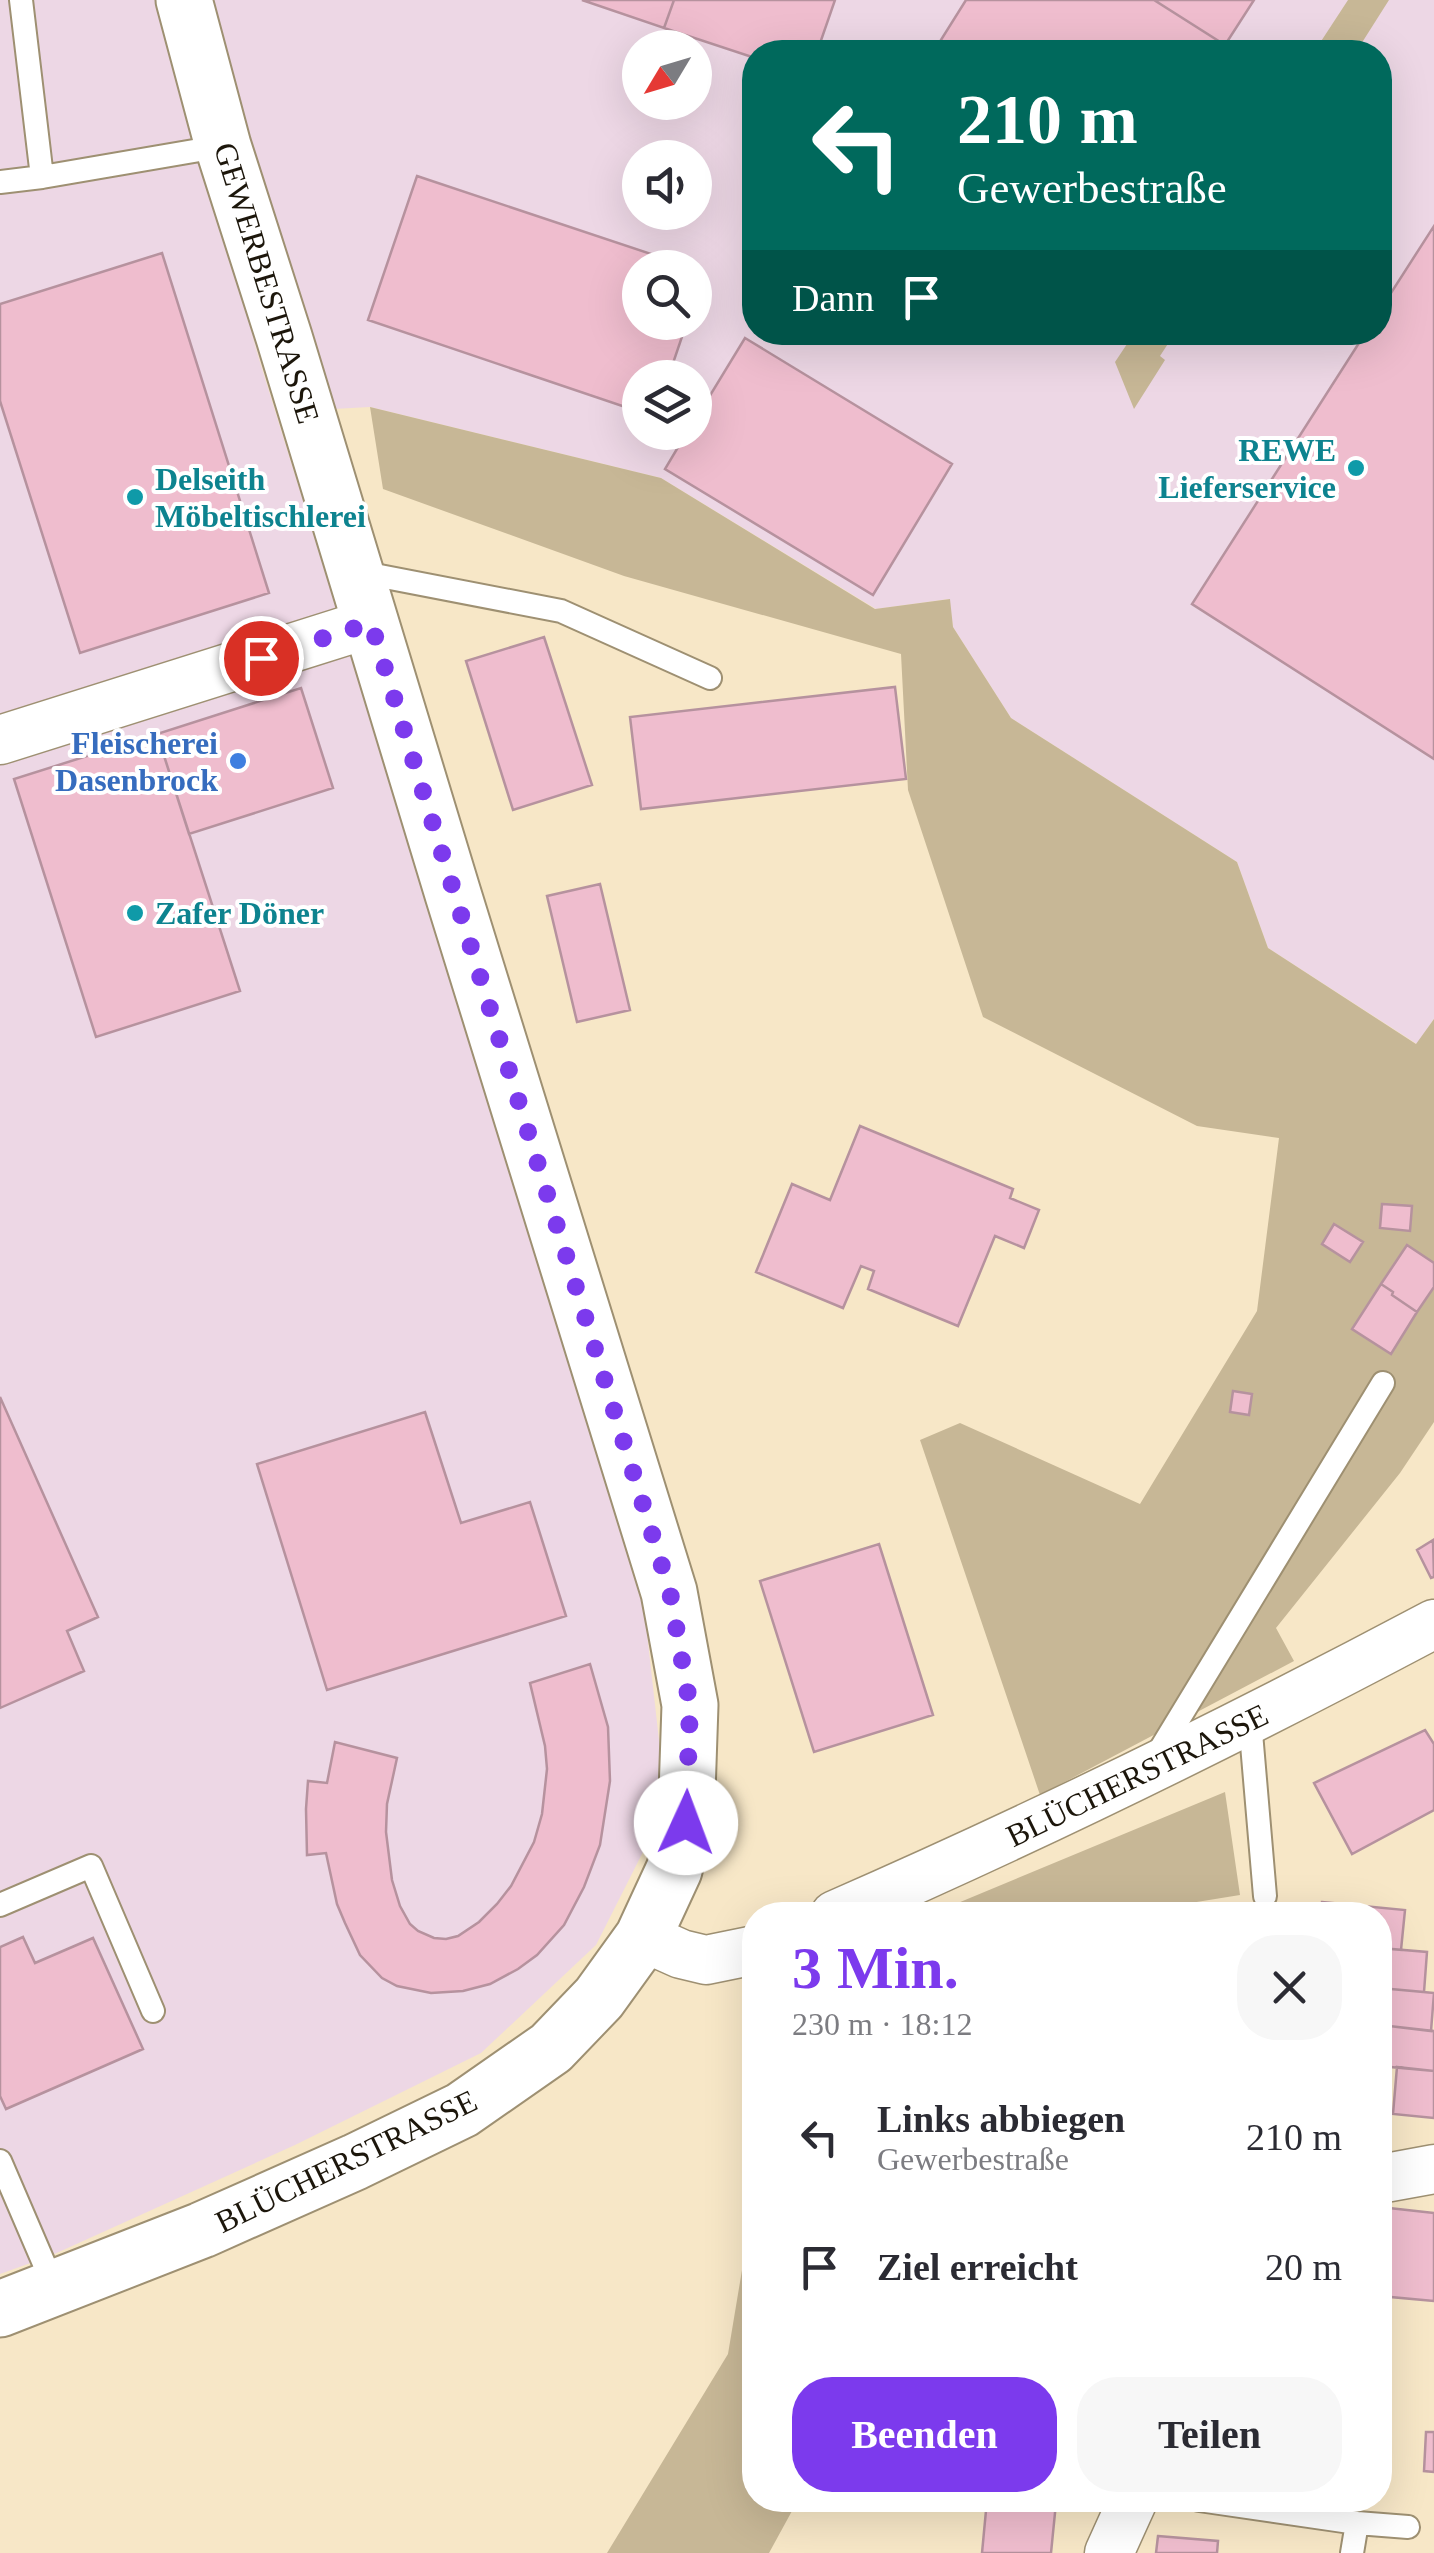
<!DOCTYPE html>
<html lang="de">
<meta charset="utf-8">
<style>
:root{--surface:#fff;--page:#f7f7f7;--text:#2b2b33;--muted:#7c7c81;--accent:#7c3aed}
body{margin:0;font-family:Georgia,serif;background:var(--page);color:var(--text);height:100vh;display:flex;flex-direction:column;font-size:38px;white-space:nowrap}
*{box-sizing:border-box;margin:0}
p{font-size:32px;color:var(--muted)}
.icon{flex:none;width:55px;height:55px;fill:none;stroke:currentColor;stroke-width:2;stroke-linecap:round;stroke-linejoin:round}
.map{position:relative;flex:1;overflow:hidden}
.side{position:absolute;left:742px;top:1902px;width:650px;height:610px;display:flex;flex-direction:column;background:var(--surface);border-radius:40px;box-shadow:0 10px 40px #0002}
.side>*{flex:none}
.hud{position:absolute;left:742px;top:40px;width:650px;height:305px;border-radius:40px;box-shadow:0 10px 40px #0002;background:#00695c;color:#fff;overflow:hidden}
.needle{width:65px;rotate:232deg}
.controls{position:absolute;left:622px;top:30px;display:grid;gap:20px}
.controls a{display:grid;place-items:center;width:90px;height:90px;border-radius:50%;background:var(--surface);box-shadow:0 10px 40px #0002;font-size:50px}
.pin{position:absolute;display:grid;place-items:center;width:85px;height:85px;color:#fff;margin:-42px;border:5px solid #fff;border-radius:50%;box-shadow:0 2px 10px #0007}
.me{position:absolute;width:110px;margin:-55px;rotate:2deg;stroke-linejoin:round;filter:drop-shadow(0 0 8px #0008)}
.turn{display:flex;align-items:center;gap:35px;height:210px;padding:0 50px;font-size:45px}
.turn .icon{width:130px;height:130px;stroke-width:2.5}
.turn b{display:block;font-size:70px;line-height:85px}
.then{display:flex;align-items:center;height:95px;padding:0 50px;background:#0003;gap:20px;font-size:38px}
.round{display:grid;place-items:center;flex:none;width:105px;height:105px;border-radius:40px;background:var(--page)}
.head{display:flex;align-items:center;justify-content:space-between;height:170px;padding:0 50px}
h1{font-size:60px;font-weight:700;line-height:75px;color:var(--accent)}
.cta{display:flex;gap:20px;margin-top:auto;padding:20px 50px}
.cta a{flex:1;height:115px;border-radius:40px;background:var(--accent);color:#fff;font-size:40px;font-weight:700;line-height:115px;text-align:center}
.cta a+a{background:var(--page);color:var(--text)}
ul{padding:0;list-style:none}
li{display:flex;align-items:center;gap:30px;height:130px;padding:0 50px}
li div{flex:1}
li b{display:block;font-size:38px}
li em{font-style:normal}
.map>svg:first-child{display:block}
.industrial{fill:#edd7e5;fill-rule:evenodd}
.green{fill:#c7b796}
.building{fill:#efbdce;stroke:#b6929e;stroke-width:2.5}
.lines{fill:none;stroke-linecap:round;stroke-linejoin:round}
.service-casing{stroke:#9e9072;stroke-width:26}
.minor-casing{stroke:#9e9072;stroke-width:51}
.tertiary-casing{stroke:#9e9072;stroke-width:59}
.service{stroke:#fff;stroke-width:22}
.minor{stroke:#fff;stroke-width:48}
.tertiary{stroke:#fff;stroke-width:55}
.route{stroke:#7c3aed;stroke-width:18;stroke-dasharray:0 32.4}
.culture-dot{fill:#0f9aa8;stroke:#fff;stroke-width:4}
.shop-dot{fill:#3f7fe0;stroke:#fff;stroke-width:4}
.labels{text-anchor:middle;stroke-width:8;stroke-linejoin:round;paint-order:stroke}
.street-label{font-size:32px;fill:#1c160b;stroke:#fff}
.culture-label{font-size:32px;font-weight:bold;fill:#0d838f;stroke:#fff;text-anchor:start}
.shop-label{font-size:32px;font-weight:bold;fill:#366cbe;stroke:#fff;text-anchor:end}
</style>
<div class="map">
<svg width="1434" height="2553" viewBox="0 0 1434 2553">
<rect width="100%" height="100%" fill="#f7e7c7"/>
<path class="industrial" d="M0 0H1434V1019L1417 1044 1268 948 1237 862 1011 718 953 627 949 599 876 609 661 478 370 407 278 412 251 333 643 1598 662 1767 646 1846 596 1945 481 2053 295 2145 50 2256 0 2274ZM640 48H695V102H640ZM755 52H1380V332H755ZM640 158H695V212H640ZM640 268H695V322H640ZM640 378H695V432H640Z"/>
<path class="green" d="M1348 0H1389L1356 52H1314Z
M1135 332 1175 333 1160 356 1165 360 1134 409 1115 362Z
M370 407 661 478 875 609 950 599 953 627 1011 718 1237 862 1268 948 1416 1044 1434 1019V1422L1400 1473 1276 1628 1294 1661 1040 1795 920 1440 960 1423 1140 1504 1257 1311 1279 1138 1197 1126 983 1017 908 790 901 654 624 576 383 489Z
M1225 1792 1240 1895 1116 1915H929Z
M755 2192V2500H798L769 2553H607L728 2354Z"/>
<path class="building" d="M582 0H674L664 28Z
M674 0H835L817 52H755V58L664 28Z
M966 0H1154L1225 45 1220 52H954L939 43Z
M1154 0H1254L1225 45Z
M417 176 693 268H640V322H687L668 378H640V412L368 320Z
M1434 226V759L1192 604 1366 332H1380V310Z
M162 253 269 593 80 653 0 401V304Z
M745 338 952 464 873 595 665 469 687 432H695V420Z
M544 637 592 785 513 810 466 661Z
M895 687 906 779 641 809 630 717Z
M301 688 333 788 189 834 157 734Z
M157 734 240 991 96 1037 14 779Z
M600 884 630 1010 577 1022 547 896Z
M860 1126 1013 1189 1010 1198 1039 1210 1024 1248 995 1236 958 1326 868 1289 874 1271 861 1266 843 1308 756 1272 792 1184 830 1200Z
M1382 1204 1412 1206 1410 1231 1380 1228Z
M1334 1224 1363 1242 1350 1262 1322 1244Z
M1407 1245 1434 1263V1287L1417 1312 1392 1295 1393 1292 1381 1284Z
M1381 1284 1393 1292 1392 1295 1417 1312 1391 1354 1352 1329Z
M1233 1391 1252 1394 1249 1415 1230 1412Z
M0 1397 98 1617 67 1631 84 1671 0 1708Z
M425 1412 461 1523 530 1502 566 1616 327 1690 257 1464Z
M1433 1540 1434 1577 1431 1578 1417 1550Z
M879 1544 933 1715 814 1752 760 1581Z
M590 1664 608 1727 610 1781 600 1845 584 1887 564 1925 537 1955 518 1969 490 1984 463 1991 431 1993 397 1986 382 1978 360 1955 345 1923 337 1904 326 1853 307 1855 306 1809 308 1781 327 1783 335 1742 397 1758 387 1804 386 1832 392 1880 400 1906 410 1924 418 1931 434 1938 446 1939 458 1936 479 1922 497 1904 511 1886 534 1842 542 1814 547 1769 545 1746 530 1683Z
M1425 1730 1434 1744V1810L1352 1854 1314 1783Z
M1322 1902 1405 1910 1401 1950 1380 1948V1915H1321Z
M23 1937 35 1963 93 1938 143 2049 6 2109 0 2096V1947Z
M1380 1948 1427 1952 1424 1992 1380 1988Z
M1380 1988 1434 1993 1431 2031 1380 2025Z
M1380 2025 1434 2031V2071L1380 2066Z
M1397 2067 1434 2071V2118L1393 2114Z
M1389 2208 1434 2213V2301L1380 2296Z
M1426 2432H1434V2472L1424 2471Z
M987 2500 1056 2503 1051 2553H982Z
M1158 2536 1218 2541 1217 2553H1156Z"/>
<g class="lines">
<defs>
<path id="service" d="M21 0 42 177
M0 182 42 177 223 146
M359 572 561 611 710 678
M1250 1721 1265 1896
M1155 1758 1383 1383
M0 1905 91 1866 153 2011
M0 2161 55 2289
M1199 2500 1357 2523 1408 2527
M1352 2553 1357 2523"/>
<path id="minor" d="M0 740 371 623
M835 1915C1039 1826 1238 1728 1434 1624
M643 1937 681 1954 706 1960 755 1950
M1380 2179 1434 2169
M1109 2553 1133 2500"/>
<path id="tertiary" d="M0 2309 202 2230 355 2162 462 2110 551 2048 599 1998 643 1937 674 1870 686 1823 690 1705 669 1592 453 894 284 337 223 146 184 0"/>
</defs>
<use href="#service" class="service-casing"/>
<use href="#minor" class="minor-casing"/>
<use href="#tertiary" class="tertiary-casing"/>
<use href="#service" class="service"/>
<use href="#minor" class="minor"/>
<use href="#tertiary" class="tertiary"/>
</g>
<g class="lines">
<path class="route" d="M261 658 371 623 670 1592 690 1706 686 1823"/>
</g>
<g class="culture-dot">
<circle cx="1356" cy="468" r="10"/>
<circle cx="135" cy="497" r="10"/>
<circle cx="135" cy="913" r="10"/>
</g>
<circle class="shop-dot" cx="238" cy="761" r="10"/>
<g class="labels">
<g class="street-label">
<text transform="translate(267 283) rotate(73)" y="11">GEWERBESTRASSE</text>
<text transform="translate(1137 1775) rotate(-26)" y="11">BLÜCHERSTRASSE</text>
<text transform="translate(346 2161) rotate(-26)" y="11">BLÜCHERSTRASSE</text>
</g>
<g class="culture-label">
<text x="1336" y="461" text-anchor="end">REWE<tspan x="1336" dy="37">Lieferservice</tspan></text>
<text x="155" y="490">Delseith<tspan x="155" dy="37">Möbeltischlerei</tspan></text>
<text x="155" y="924">Zafer Döner</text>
</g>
<g class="shop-label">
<text x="218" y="754">Fleischerei<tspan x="218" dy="37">Dasenbrock</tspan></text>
</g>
</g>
</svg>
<div class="controls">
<a><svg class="needle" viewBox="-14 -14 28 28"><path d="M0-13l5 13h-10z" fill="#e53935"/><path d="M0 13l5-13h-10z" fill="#7c7c81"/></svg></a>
<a><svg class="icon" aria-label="sound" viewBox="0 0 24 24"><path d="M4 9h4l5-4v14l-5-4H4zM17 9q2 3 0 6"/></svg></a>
<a><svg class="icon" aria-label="search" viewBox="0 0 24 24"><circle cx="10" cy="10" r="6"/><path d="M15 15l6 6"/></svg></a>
<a><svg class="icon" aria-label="layers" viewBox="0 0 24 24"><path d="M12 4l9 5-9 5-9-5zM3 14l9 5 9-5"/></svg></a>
</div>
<div class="pin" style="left:261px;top:658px;background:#d93025"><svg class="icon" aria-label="arrive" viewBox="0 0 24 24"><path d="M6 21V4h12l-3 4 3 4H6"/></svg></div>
<svg class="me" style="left:686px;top:1823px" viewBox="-20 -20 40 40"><circle r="19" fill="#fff"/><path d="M0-13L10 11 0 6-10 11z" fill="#7c3aed"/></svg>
<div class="hud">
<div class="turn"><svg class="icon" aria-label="left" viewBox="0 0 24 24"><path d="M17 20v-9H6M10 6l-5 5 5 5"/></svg><div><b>210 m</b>Gewerbestraße</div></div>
<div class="then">Dann<svg class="icon" aria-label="arrive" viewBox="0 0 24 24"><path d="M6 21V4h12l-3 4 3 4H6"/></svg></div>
</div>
<section class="side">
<div class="head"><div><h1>3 Min.</h1><p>230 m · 18:12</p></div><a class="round"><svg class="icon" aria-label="close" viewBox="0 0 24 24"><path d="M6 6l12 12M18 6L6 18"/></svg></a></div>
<ul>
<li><svg class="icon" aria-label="left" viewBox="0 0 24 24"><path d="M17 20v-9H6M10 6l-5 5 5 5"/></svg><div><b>Links abbiegen</b><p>Gewerbestraße</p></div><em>210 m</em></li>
<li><svg class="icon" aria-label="arrive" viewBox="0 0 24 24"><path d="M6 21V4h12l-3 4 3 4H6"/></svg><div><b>Ziel erreicht</b></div><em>20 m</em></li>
</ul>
<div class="cta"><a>Beenden</a><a>Teilen</a></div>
</section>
</div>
